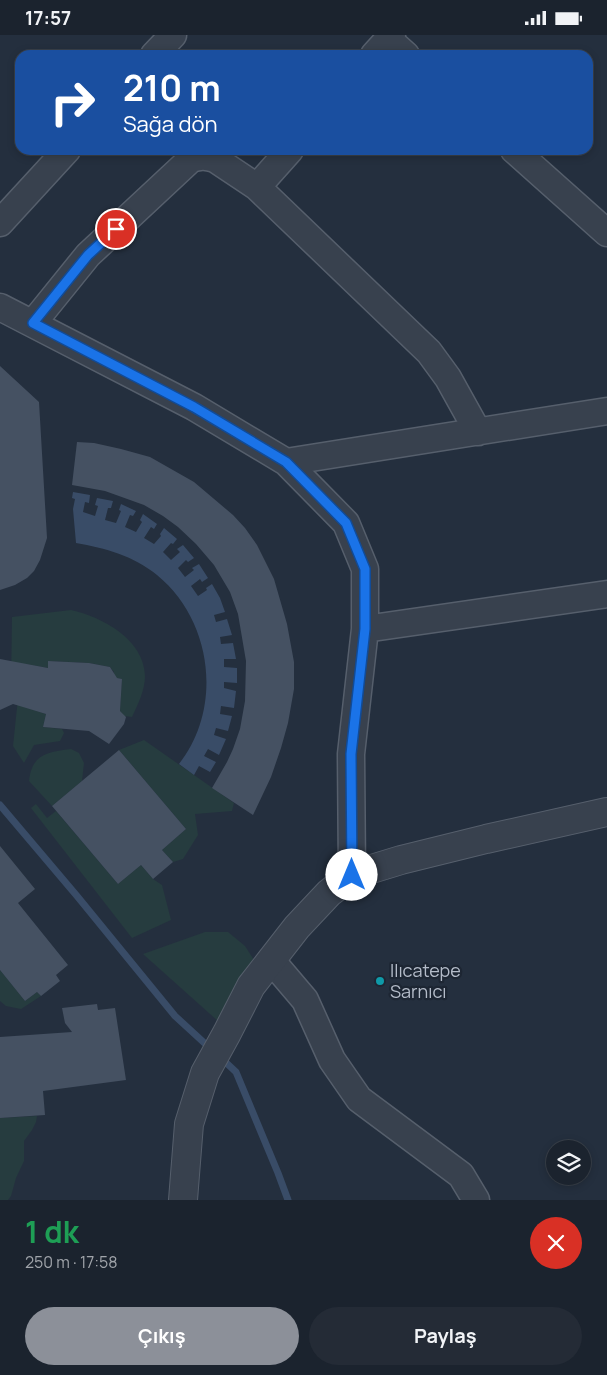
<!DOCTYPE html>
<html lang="tr">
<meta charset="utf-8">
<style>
:root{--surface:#1b232e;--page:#242b36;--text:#f1f3f6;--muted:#a0a4aa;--line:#39404a;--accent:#8c9099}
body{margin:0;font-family:Manrope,sans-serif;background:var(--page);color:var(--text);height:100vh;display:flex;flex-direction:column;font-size:19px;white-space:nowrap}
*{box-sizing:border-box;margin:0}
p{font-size:16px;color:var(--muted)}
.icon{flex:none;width:28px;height:28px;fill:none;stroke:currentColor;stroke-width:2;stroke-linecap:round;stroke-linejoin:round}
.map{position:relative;height:1165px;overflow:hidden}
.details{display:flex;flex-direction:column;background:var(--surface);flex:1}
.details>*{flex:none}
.top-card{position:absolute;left:15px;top:15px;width:578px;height:105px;border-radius:15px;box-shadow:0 2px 8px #0003,0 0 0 1px var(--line);background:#1a4fa0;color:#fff;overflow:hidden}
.tools{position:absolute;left:546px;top:1105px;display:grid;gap:10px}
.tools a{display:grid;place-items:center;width:45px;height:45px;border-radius:50%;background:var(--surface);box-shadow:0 2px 8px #0003,0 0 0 1px var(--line);font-size:25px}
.pin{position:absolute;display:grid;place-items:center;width:42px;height:42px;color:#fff;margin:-21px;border:2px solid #fff;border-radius:50%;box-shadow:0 1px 5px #0007}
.me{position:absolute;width:55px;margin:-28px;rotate:0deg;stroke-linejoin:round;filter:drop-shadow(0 0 4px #0008)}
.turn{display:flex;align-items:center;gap:18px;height:105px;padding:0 25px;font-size:22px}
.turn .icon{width:65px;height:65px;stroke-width:2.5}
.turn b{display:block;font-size:35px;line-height:42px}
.round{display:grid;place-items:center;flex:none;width:52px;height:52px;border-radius:26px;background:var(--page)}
.head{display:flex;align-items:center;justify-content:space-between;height:85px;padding:0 25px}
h1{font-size:30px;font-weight:700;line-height:38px;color:#1e9e55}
.primary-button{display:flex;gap:10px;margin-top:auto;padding:10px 25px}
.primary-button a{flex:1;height:58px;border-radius:30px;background:var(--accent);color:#fff;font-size:20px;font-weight:700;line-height:58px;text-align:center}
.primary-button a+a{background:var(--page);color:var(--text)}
.status{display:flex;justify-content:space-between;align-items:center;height:35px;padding:0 25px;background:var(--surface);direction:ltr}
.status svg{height:14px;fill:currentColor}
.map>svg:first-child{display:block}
.green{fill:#263c3f}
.water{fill:#394c67}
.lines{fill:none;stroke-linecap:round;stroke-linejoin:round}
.stream{stroke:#394c67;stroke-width:7}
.building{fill:#455162}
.minor-casing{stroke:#565f6c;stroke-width:29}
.tertiary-casing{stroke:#565f6c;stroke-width:30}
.minor{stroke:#38414e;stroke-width:26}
.tertiary{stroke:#38414e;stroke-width:28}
.route-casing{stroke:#114b97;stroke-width:12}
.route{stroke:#1a73e8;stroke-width:9}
.culture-dot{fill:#0f9aa8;stroke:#1d2633;stroke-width:2}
.labels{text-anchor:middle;stroke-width:4.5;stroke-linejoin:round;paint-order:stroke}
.poi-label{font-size:18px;fill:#b4bcc9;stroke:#1d2633;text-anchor:start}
</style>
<div class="status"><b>17:57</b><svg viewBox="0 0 49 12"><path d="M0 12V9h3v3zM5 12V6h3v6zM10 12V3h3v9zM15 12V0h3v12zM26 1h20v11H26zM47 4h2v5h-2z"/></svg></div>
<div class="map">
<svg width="607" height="1165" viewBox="0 0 607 1165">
<rect width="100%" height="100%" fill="#242f3e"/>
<path class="green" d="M71 575C102 582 144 604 145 641 145 655 138 669 132 682L124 681 120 676 122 644 114 643V637L110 632 89 628 48 626V633L26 629 24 672 46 679 43 692 62 694 64 698 60 706 34 710 24 728 13 711 18 663 11 647 12 582Z
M144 705 234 768 232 776 195 779 198 800 183 824 173 827 162 815 186 794 119 715Z
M71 714 79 718 84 728 82 746 52 771 29 746C32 719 47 717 71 714Z
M36 769 47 783 56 776 118 849 141 830 153 844 162 850 171 885 132 903 31 773Z
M205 897H228L245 911 254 925 219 987 143 919Z
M0 936H1L25 966 37 957 41 961 21 974 6 971 0 966Z
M37 1081 36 1087 32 1095 24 1106V1126L16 1143 11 1161 8 1165H0V1083Z"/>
<path class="water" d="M73 457 90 460 89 468 85 467 83 477 95 481 98 471 95 470 97 463 113 466 111 473H108L105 485 116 488 121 476 119 475 121 469 136 476 133 481 130 480 125 492 136 497 142 487 140 485 143 479 157 489 154 494 151 492 144 503 154 509 161 501 160 499 164 493 177 504 173 509 171 508 163 517 171 525 180 517 177 514 183 510 194 523 188 527 186 525 178 533 185 542 194 535 192 533 199 529 208 543 202 547 200 544 191 551 198 561 207 555 206 553 212 549 220 563 225 577 214 580 216 587 227 584 232 600 220 602 221 609 233 608 236 624H224V632L237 633V648L224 647V653L236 656 234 673 221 671 220 679 232 681 228 696 216 693 214 700 226 704 219 720 208 714 204 721 216 727 210 737 199 731 194 740 179 729C223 673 213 586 157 540 134 521 105 513 76 508L73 474 75 464 72 463Z"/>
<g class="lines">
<path class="stream" d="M0 770 77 861 175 981 212 1015
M220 1022 236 1037 278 1138 288 1165"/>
</g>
<path class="building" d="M0 331 39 367 47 503 40 525 34 536 27 543 15 550 0 555Z
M77 407 94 408 121 414 150 422 194 447 233 480 245 493 257 510 274 544 287 589 294 627V654L288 688 281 713 271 742 253 780 212 753 227 727 233 714 240 694 245 666 246 626 238 579 230 557 214 530 196 509 178 492 163 481 144 470 105 456 72 450Z
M0 624 48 633V626L89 628 110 632 117 643 122 644 120 676 126 682 124 689 109 709 89 696 43 692 46 679 13 669 0 675Z
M119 715 186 794 162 815 173 827 153 844 141 830 118 849 52 771Z
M0 811 35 854 18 868 68 930 56 940 60 946 41 961 37 957 25 966 0 935Z
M97 969 98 975 115 973 126 1045 43 1056 45 1080 0 1083V1002L72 997 65 988 62 973Z"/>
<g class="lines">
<defs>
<path id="minor" d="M388 4 406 20
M154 20 173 0
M374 20 392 0
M514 115 607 198
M257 152 290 115
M0 188 67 115
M0 272 194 372 286 427 346 488 365 534V594L351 719 352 840
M33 288 88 220 191 124C200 121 206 121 215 124L257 152 429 317 448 343 478 397
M286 427 607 376
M365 594 607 559
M271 925 305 965 332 1025 359 1064 461 1140 476 1165"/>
<path id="tertiary" d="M183 1165 189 1089 205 1038 227 998 251 951 297 892 329 858 352 840 401 825 486 804 607 777"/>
</defs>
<use href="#minor" class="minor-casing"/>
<use href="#tertiary" class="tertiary-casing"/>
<use href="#minor" class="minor"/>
<use href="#tertiary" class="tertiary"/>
</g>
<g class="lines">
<defs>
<path id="route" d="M116 194 88 220 33 288 194 372 286 427 346 488 365 534V594L351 719 352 840"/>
</defs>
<use href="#route" class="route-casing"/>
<use href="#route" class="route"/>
</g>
<circle class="culture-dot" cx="380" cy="946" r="5"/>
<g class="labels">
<g class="poi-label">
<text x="390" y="942">Ilıcatepe<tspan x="390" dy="21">Sarnıcı</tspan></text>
</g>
</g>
</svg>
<div class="tools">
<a><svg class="icon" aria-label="layers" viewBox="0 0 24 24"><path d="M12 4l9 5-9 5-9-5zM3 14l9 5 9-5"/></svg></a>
</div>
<div class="pin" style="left:116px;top:194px;background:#d93025"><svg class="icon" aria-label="arrive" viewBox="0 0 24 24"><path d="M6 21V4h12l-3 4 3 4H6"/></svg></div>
<svg class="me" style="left:352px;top:840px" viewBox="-20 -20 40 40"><circle r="19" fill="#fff"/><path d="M0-13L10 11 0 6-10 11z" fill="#1a73e8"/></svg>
<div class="top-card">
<div class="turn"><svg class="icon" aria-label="right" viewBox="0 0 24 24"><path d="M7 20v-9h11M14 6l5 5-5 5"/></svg><div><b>210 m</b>Sağa dön</div></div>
</div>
</div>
<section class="details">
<div class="head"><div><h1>1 dk</h1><p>250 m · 17:58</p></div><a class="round" style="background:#d93025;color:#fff"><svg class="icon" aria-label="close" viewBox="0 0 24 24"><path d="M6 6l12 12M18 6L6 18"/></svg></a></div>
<div class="primary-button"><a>Çıkış</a><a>Paylaş</a></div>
</section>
